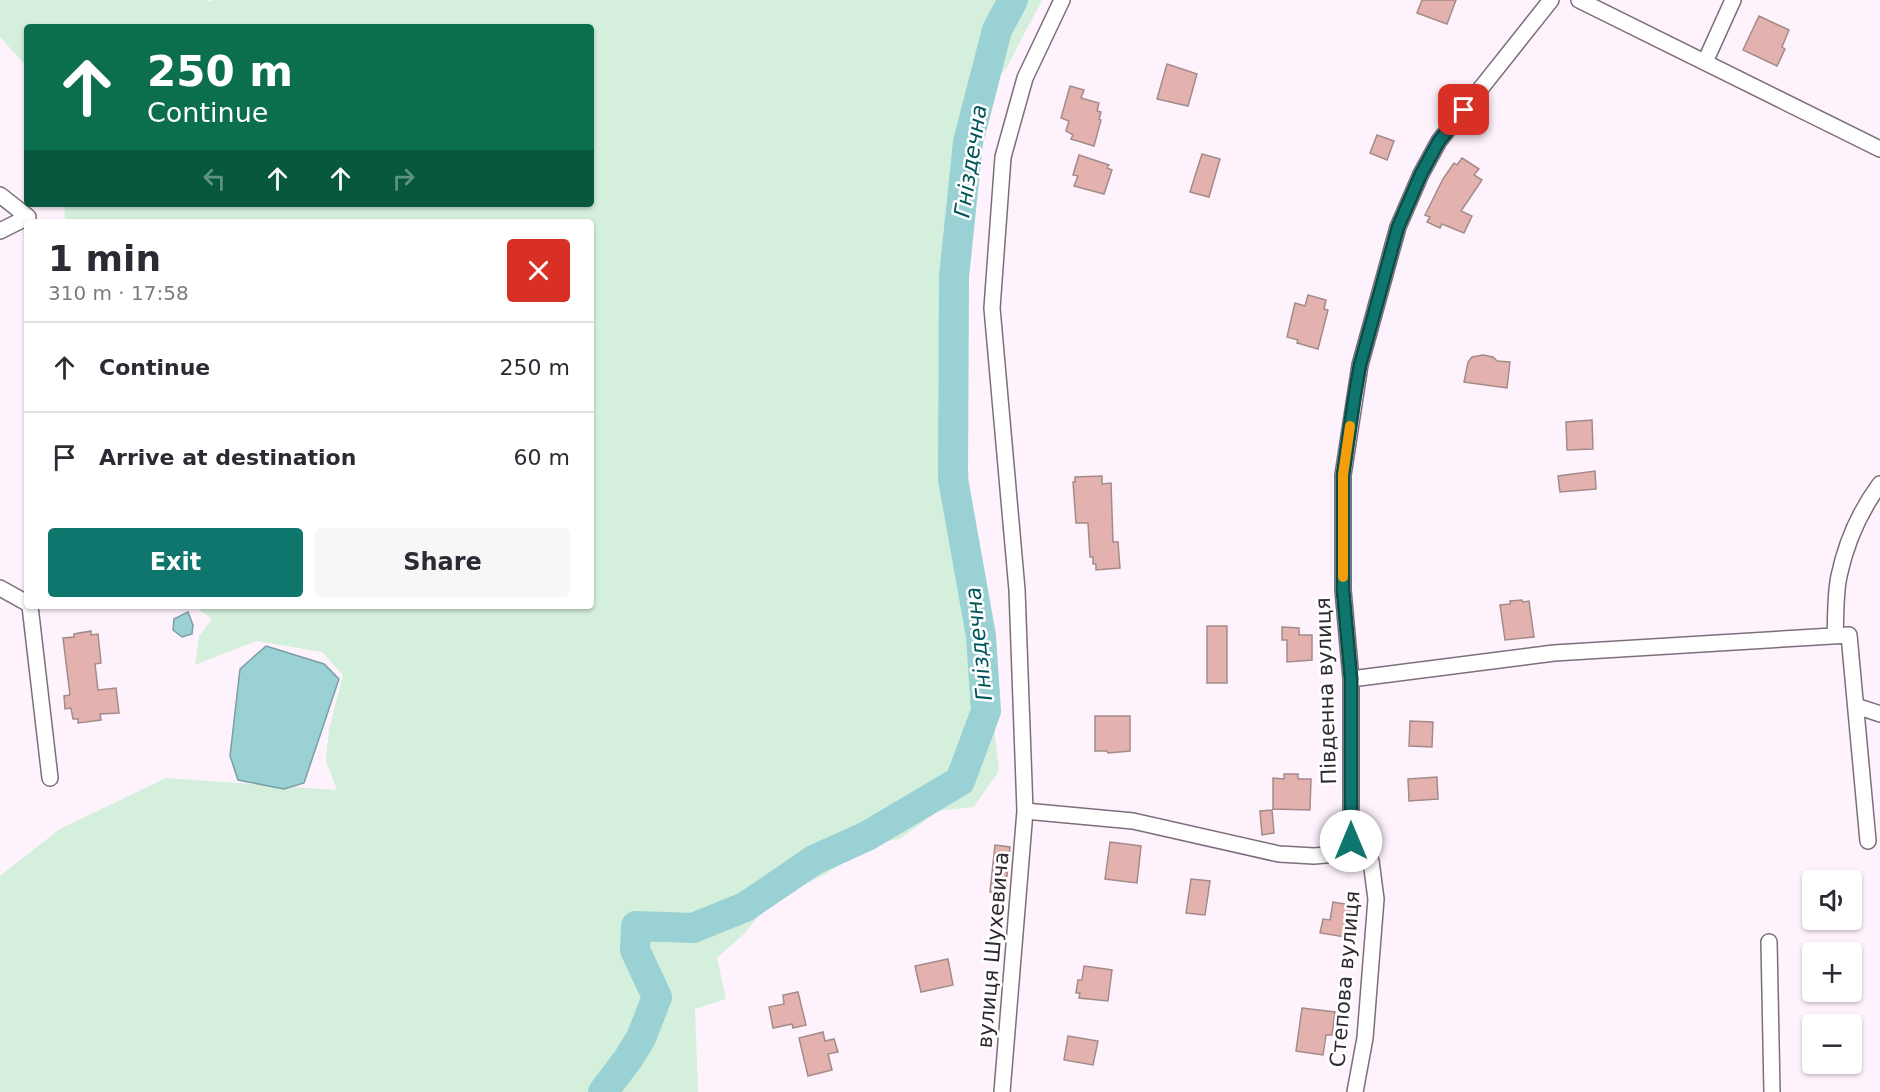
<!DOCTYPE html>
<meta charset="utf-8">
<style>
:root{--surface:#fff;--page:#f7f7f7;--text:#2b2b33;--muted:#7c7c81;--line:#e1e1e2;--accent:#0f766e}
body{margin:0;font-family:"DejaVu Sans",sans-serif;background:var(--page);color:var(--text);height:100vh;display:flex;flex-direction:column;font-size:22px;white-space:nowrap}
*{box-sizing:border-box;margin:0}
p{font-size:20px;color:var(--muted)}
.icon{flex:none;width:33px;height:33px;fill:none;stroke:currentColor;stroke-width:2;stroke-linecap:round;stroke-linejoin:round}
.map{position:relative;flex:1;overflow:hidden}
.drawer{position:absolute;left:24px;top:219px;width:570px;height:390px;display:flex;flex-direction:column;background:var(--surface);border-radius:6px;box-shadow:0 2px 4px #0004}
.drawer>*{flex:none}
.top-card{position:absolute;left:24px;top:24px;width:570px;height:183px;border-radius:6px;box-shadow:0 2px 4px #0004;background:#0b6e4f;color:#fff;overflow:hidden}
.controls{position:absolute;left:1802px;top:870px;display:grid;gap:12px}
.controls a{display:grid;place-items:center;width:60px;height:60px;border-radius:6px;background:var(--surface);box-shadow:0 2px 4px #0004;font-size:30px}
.pin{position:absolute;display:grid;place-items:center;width:51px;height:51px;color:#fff;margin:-26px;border-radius:12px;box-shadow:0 3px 9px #0006}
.me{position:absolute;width:66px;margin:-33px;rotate:0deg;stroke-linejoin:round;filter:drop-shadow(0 0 4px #0008)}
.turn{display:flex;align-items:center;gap:21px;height:126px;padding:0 24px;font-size:27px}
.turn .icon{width:78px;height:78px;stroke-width:2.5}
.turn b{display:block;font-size:42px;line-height:51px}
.lanes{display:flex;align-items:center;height:57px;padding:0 24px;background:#0003;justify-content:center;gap:30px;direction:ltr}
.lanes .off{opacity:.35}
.round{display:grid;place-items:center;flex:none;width:63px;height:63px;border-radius:6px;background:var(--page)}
.summary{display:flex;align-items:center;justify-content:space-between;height:102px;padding:0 24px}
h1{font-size:36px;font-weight:600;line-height:45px}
.primary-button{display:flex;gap:12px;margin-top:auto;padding:12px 24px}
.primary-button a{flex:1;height:69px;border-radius:6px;background:var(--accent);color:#fff;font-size:24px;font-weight:600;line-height:69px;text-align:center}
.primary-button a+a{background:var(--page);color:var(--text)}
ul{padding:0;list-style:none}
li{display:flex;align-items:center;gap:18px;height:90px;padding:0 24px;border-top:2px solid var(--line)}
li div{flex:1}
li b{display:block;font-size:22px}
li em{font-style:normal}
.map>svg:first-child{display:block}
.green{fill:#d4efdc}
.water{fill:#99d1d5;stroke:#7a9fa4;stroke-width:1.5}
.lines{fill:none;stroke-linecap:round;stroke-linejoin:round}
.river{stroke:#99d1d5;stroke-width:30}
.building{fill:#e3b2af;stroke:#a38b89;stroke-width:1.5}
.street-casing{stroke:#7d6e7c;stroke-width:18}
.street{stroke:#fff;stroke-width:15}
.route-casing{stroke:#0a4d48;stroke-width:15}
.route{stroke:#0f766e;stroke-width:10}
.slow{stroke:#f59e0b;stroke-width:10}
.labels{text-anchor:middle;stroke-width:5;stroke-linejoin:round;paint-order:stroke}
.street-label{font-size:21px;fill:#302a30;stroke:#fff}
.water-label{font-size:22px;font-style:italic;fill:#01565b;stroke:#fff}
</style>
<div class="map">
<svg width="1880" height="1092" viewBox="0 0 1880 1092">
<rect width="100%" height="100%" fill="#fef3fd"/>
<path class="green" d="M0 0H209L205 3 213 0H1042L1006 69 968 110 948 208 947 247 941 351 946 399 963 441 969 475 956 522 966 560 979 578 968 628 987 666 999 771 974 807 938 811 900 839 874 843 824 875 771 901 744 934 717 958 726 999 695 1009 698 1092H0V876L60 829 166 778 337 790 326 761 329 729 343 675 322 652 256 641 195 665 199 636 212 619 194 606H591V222H65L64 204H591V27H27V67L0 37Z"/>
<path class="water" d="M188 612 193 625 192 634 182 637 173 630 174 619Z
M266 646 324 664 339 679 304 783 284 789 238 780 230 756 240 669Z"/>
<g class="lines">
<path class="river" d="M603 1092 628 1059 641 1038 657 997 635 950 636 926 693 928 745 907 814 860 867 836 960 781 986 711 981 636 953 479 954 277 968 142 997 30 1013 0"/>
</g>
<path class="building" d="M1422 0H1456L1447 24 1417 13Z
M1759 16 1789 30 1782 47 1785 49 1777 66 1743 50Z
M1167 64 1197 74 1188 106 1157 99Z
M1070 86 1084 90 1081 98 1099 103 1097 111 1101 112 1099 119 1101 120 1094 146 1071 139 1073 135 1066 131 1069 121 1061 118Z
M1377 135 1394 141 1387 160 1370 153Z
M1202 154 1220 159 1209 197 1190 192Z
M1079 155 1109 165 1107 168 1112 170 1104 194 1074 186 1078 176 1073 175Z
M1462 158 1479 169 1474 175 1482 180 1461 211 1472 216 1464 233 1442 224 1440 228 1427 222 1430 217 1425 215 1443 179 1454 163 1457 165Z
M1308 295 1326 300 1324 309 1328 310 1318 349 1297 343 1298 340 1287 337 1295 303 1305 306Z
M1483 355 1493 357 1497 361 1510 362 1507 388 1464 382 1468 362 1472 357Z
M1592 420 1593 449 1567 450 1566 422Z
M1595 471 1596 489 1560 492 1558 476Z
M1102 476V484L1111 483 1113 542H1118L1120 568 1096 570V564H1093V557H1090L1088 523H1076L1073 482H1075V477Z
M1522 600 1523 602 1529 601 1534 637 1505 640 1500 605 1510 604V601Z
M1207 626H1227V683H1207Z
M1282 627 1299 628V635H1312V660L1287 662V640H1282Z
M91 631V635L98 634 101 663 95 664 98 690 116 688 119 713 100 714 101 720 78 723V719H73L71 708 65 709 64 696 70 695 63 638 74 637V634Z
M1095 716H1130V751L1108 753 1107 751H1095Z
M1410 721 1433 722 1432 747 1409 746Z
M1284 774H1298V779H1311L1310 810 1273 809V778L1284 779Z
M1437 777 1438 799 1409 801 1408 779Z
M1272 810 1274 833 1262 835 1260 811Z
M1110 842 1141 846 1137 883 1105 879Z
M995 845 1010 847 1005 894 990 892Z
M1191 879 1210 881 1205 915 1186 913Z
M1333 902 1351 905 1345 937 1320 933 1323 919 1330 920Z
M948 959 953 985 921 992 915 966Z
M1084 966 1112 970 1108 1001 1079 998 1080 993H1076L1078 980H1082Z
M798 992 806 1025 793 1028 792 1024 773 1028 769 1007 784 1004 783 995Z
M1302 1008 1335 1012 1332 1035H1326L1323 1055 1296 1051Z
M823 1032 825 1041 834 1039 838 1052 828 1054 832 1070 808 1076 799 1038Z
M1068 1036 1098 1041 1093 1065 1064 1060Z"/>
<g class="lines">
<defs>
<path id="street" d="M1579 0 1880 149
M1705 62 1733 0
M0 195 28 217 0 231
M0 588 27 603
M30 606 50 778
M1835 636C1836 617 1835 595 1839 576 1846 543 1860 511 1880 484
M1351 679 1554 653 1849 635 1868 841
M1856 706 1880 714
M1025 811 1133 821 1279 854 1314 856 1337 854 1351 841V679L1343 590V475L1360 365 1398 227 1421 174 1439 141 1551 0
M1351 841 1371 861 1376 899 1365 1038 1355 1092
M1769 942 1772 1092
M1002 1092 1025 811 1017 590 992 308 1003 157 1025 78 1062 0"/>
</defs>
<use href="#street" class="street-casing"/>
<use href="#street" class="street"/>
</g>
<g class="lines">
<defs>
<path id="route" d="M1351 841V679L1343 590V475L1354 400 1360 365 1398 227 1421 174 1439 141 1464 110"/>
</defs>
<use href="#route" class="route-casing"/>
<use href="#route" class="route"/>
<path class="slow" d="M1343 577V475L1350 426"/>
</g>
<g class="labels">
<g class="street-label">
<text transform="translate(1326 691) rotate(-92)" y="7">Південна вулиця</text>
<text transform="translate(993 950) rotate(-85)" y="7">вулиця Шухевича</text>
<text transform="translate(1345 979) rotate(-85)" y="7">Степова вулиця</text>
</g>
<g class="water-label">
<text transform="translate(970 161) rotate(-81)" y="8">Гніздечна</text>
<text transform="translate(978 644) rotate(-96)" y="8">Гніздечна</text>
</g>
</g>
</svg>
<div class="controls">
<a><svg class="icon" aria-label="sound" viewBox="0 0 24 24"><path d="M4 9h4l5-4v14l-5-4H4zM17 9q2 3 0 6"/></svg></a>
<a>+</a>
<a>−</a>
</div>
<div class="pin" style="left:1464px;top:110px;background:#d93025"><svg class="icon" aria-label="arrive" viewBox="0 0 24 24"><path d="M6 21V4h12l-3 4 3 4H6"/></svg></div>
<svg class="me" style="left:1351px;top:841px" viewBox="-20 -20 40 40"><circle r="19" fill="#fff"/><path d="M0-13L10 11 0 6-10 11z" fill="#0f766e"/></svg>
<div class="top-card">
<div class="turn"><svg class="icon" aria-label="ahead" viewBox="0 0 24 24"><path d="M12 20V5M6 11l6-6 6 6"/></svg><div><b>250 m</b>Continue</div></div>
<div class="lanes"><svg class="icon off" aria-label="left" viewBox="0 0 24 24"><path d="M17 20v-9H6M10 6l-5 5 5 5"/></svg><svg class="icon" aria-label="ahead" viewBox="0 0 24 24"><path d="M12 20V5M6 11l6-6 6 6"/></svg><svg class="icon" aria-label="ahead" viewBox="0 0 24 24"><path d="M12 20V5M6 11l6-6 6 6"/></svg><svg class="icon off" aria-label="right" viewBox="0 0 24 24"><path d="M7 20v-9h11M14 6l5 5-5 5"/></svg></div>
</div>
<section class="drawer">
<div class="summary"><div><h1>1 min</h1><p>310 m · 17:58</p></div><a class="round" style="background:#d93025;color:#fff"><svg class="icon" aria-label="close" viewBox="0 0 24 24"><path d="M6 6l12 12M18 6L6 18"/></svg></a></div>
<ul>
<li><svg class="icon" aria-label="ahead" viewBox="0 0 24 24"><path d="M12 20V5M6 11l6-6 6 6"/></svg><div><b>Continue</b></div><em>250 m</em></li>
<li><svg class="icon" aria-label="arrive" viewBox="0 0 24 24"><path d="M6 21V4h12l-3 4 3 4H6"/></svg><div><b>Arrive at destination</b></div><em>60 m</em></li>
</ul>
<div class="primary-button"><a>Exit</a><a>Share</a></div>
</section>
</div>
